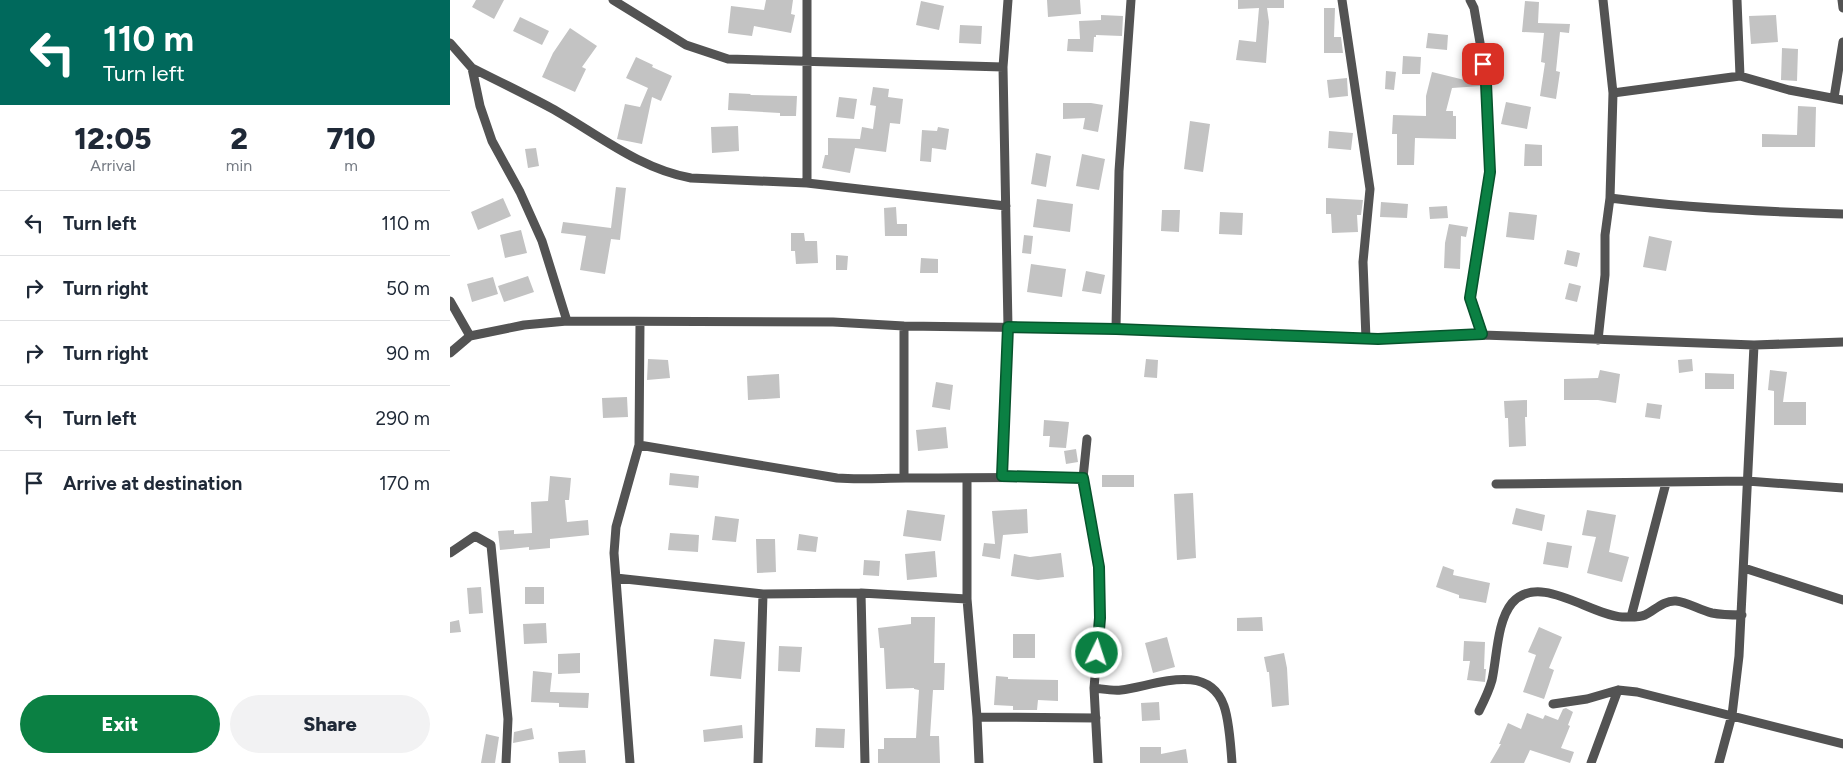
<!DOCTYPE html>
<style>
:root{--surface:#fff;--page:#f2f2f3;--text:#1f2937;--muted:#747a83;--line:#e0e1e3;--accent:#0b8043}
body{margin:0;font-family:Figtree,sans-serif;background:var(--page);color:var(--text);height:100vh;display:flex;flex-direction:column;font-size:19px;white-space:nowrap}
*{box-sizing:border-box;margin:0}
p{font-size:16px;color:var(--muted)}
.icon{flex:none;width:28px;height:28px;fill:none;stroke:currentColor;stroke-width:2;stroke-linecap:round;stroke-linejoin:round}
.map{position:relative;flex:1;overflow:hidden}
.panel{display:flex;flex-direction:column;background:var(--surface);width:450px}
.panel>*{flex:none}
.guide{background:#00695c;color:#fff;overflow:hidden}
.pin{position:absolute;display:grid;place-items:center;width:42px;height:42px;color:#fff;margin:-21px;border-radius:10px;box-shadow:0 2px 8px #0006}
.me{position:absolute;width:55px;margin:-28px;rotate:4deg;stroke-linejoin:round;filter:drop-shadow(0 0 4px #0008)}
.turn{display:flex;align-items:center;gap:18px;height:105px;padding:0 20px;font-size:22px}
.turn .icon{width:65px;height:65px;stroke-width:2.5}
.turn b{display:block;font-size:35px;line-height:42px}
.eta{display:flex;justify-content:space-evenly;align-items:center;height:85px;text-align:center}
.eta b{font-size:30px;font-weight:800;line-height:35px}
.cta{display:flex;gap:10px;margin-top:auto;padding:10px 20px}
.cta a{flex:1;height:58px;border-radius:30px;background:var(--accent);color:#fff;font-size:20px;font-weight:800;line-height:58px;text-align:center}
.cta a+a{background:var(--page);color:var(--text)}
ul{padding:0;list-style:none}
li{display:flex;align-items:center;gap:15px;height:65px;padding:0 20px;border-top:1px solid var(--line)}
li div{flex:1}
li b{display:block;font-size:19px}
li em{font-style:normal}
main{display:flex;flex:1;min-height:0}
.map>svg:first-child{display:block}
.building{fill:#c3c3c3}
.lines{fill:none;stroke-linecap:round;stroke-linejoin:round}
.street{stroke:#535353;stroke-width:9}
.route-casing{stroke:#07532c;stroke-width:12}
.route{stroke:#0b8043;stroke-width:9}
</style>
<main>
<section class="panel">
<div class="guide">
<div class="turn"><svg class="icon" aria-label="left" viewBox="0 0 24 24"><path d="M17 20v-9H6M10 6l-5 5 5 5"/></svg><div><b>110 m</b>Turn left</div></div>
</div>
<div class="eta">
<div><b>12:05</b><p>Arrival</p></div>
<div><b>2</b><p>min</p></div>
<div><b>710</b><p>m</p></div>
</div>
<ul>
<li><svg class="icon" aria-label="left" viewBox="0 0 24 24"><path d="M17 20v-9H6M10 6l-5 5 5 5"/></svg><div><b>Turn left</b></div><em>110 m</em></li>
<li><svg class="icon" aria-label="right" viewBox="0 0 24 24"><path d="M7 20v-9h11M14 6l5 5-5 5"/></svg><div><b>Turn right</b></div><em>50 m</em></li>
<li><svg class="icon" aria-label="right" viewBox="0 0 24 24"><path d="M7 20v-9h11M14 6l5 5-5 5"/></svg><div><b>Turn right</b></div><em>90 m</em></li>
<li><svg class="icon" aria-label="left" viewBox="0 0 24 24"><path d="M17 20v-9H6M10 6l-5 5 5 5"/></svg><div><b>Turn left</b></div><em>290 m</em></li>
<li><svg class="icon" aria-label="arrive" viewBox="0 0 24 24"><path d="M6 21V4h12l-3 4 3 4H6"/></svg><div><b>Arrive at destination</b></div><em>170 m</em></li>
</ul>
<div class="cta"><a>Exit</a><a>Share</a></div>
</section>
<div class="map">
<svg width="1393" height="763" viewBox="0 0 1393 763">
<rect width="100%" height="100%" fill="#fff"/>
<path class="building" d="M26 0H54L44 19 22 7Z
M316 0H343L341 14 345 15 341 33 304 26 302 36 278 33 281 6 314 10Z
M597 0H630L631 14 598 17Z
M788 0H834V8H817L819 22 816 63 786 60 789 40 806 42 809 8 788 9Z
M471 1 494 6 489 30 466 25Z
M1075 1 1089 2 1088 23 1120 24 1119 33 1110 32 1106 71 1110 72 1106 99 1090 96 1095 63 1091 62 1094 33 1072 32Z
M874 8H885L884 37H891L893 53H874Z
M651 15 673 16 672 36 646 35V37H644L643 52 617 51 618 39H630L629 21 651 20Z
M1326 15 1328 42 1301 44 1299 16Z
M70 17 99 31 92 45 63 31Z
M510 25 532 26 531 44 509 43Z
M120 28 147 46 132 67 136 69 125 92 92 77 103 53Z
M978 33 998 35 997 50 976 48Z
M1332 48 1348 49 1347 81 1331 80Z
M953 56 971 57 970 74H952Z
M186 57 203 65 202 67 222 76 211 101 202 97 192 144 167 139 175 104 190 107 198 88 176 78Z
M936 71 946 72 944 90 935 89Z
M982 72 1031 84V86L1002 88 996 111H1003V116H1006V139L965 138 964 165H947V134H942L943 115 976 116V96Z
M897 78 898 96 879 98 877 80Z
M423 87 439 89 438 97 453 99 450 124 440 123 436 152 405 148 400 173 372 168 375 155H378V138L410 139 412 127 423 129 426 106 420 105Z
M279 93 301 94 300 95 347 96 346 116H330V113L278 110Z
M389 97 407 99 404 119 386 117Z
M1056 102 1081 107 1077 129 1051 124Z
M613 103H641L653 105 648 132 633 129 635 118 613 119Z
M1348 106 1366 107 1365 147H1312V134L1347 135Z
M740 121 760 124 753 172 734 169Z
M288 126 289 151 262 153 261 127Z
M488 127 499 129 496 150 482 148 481 162 470 161 472 130 487 131Z
M879 131 903 133 901 150 878 148Z
M1075 144 1092 145V166H1074Z
M86 148 89 166 78 168 75 149Z
M586 153 601 156 596 187 581 184Z
M632 154 655 159 649 190 626 186Z
M166 187 176 188 170 240 161 239 155 274 130 270 136 236 111 233 113 222 161 228Z
M53 198 61 216 28 230 21 212Z
M876 198 913 200 911 215H907L908 232 882 233 881 214H876Z
M587 199 623 204 620 232 583 227Z
M931 202 958 204 957 218 930 217Z
M997 206 998 218 980 219 979 207Z
M446 207 447 224H457V236H435L434 208Z
M712 210H730L729 232 711 231Z
M770 212 793 213 792 235 769 234Z
M1059 212 1087 215 1084 240 1056 237Z
M999 224 1018 227 1016 237 1011 236 1010 269 994 268 995 243Z
M71 230 77 253 55 258 50 235Z
M341 233H354L355 241H367L368 263 346 264 345 251H341Z
M574 235 583 236 581 254 572 253Z
M1199 236 1222 241 1216 271 1193 267Z
M1117 250 1130 253 1127 267 1114 264Z
M386 255 398 256 397 270H386Z
M471 258 488 259V273H470Z
M581 264 616 269 612 297 577 292Z
M636 271 655 275 651 294 632 291Z
M78 276 84 292 54 302 48 286Z
M43 277 48 294 22 302 17 284Z
M1119 283 1131 286 1127 302 1115 299Z
M198 359 218 360 220 378 197 380Z
M696 359 708 360 707 378 694 377Z
M1242 359 1243 371 1229 373 1228 360Z
M1150 370 1170 374 1166 403 1148 400H1114V379L1148 378Z
M1320 370 1337 372 1333 402H1356V425H1324V391L1318 390Z
M1255 373 1284 374V389H1255Z
M329 374 330 398 298 400 297 376Z
M486 382 503 385 500 410 482 407Z
M177 397 178 417 153 418 152 398Z
M1077 400V417H1075L1076 446 1059 447 1058 418H1055L1054 401Z
M1197 403 1212 405 1210 419 1195 417Z
M594 420 619 422 616 448 599 447 600 436H593Z
M496 427 498 448 468 451 466 430Z
M626 449 628 462 616 464 614 451Z
M220 473 249 476 248 488 219 485Z
M652 475H684V487H652Z
M100 476 121 478 119 500H115L117 522 138 520 139 535 100 539V548L79 550V547L50 550 48 531 64 530V534L82 533 81 502 98 501Z
M743 493 746 558 727 560 724 494Z
M1066 508 1095 515 1092 531 1062 524Z
M577 509 578 533 553 535 550 559 532 556 534 543 545 544 542 511Z
M457 510 495 515 491 541 453 536Z
M1137 510 1166 515 1159 552 1179 557 1172 582 1137 573 1146 537 1132 535Z
M265 516 289 519 286 542 262 540Z
M220 533 249 535 248 552 218 550Z
M349 534 368 537 366 552 347 550Z
M306 539H325L326 572 307 573Z
M1097 542 1122 546 1118 568 1093 564Z
M485 551 487 577 457 580 455 554Z
M611 553 614 577 588 580 561 576 564 554 580 557Z
M414 560 430 561 429 576 413 575Z
M993 566 1004 570 1003 575 1040 583 1036 603 1009 598V595L986 587Z
M31 587 33 613 19 614 17 588Z
M75 587H94V604H75Z
M461 617H485L484 663H495L494 690H483L480 736H489L490 763H428V749H434V738H466L469 690 464 689V688L436 689 434 648H430L428 628 461 624Z
M812 617 813 631H787V618Z
M9 620 11 632 0 633V622Z
M96 623 97 643 74 644 73 624Z
M1089 627 1112 637 1099 668 1104 670 1094 699 1073 692 1086 655 1078 652Z
M563 634H585V658H563Z
M717 637 725 667 703 673 695 643Z
M264 639 295 642 291 679 260 676Z
M1014 641 1035 642 1034 669H1036L1035 682 1017 680 1020 661H1013Z
M329 646 352 647 350 672 328 671Z
M130 653V673L108 674V654Z
M834 653 837 668 839 705 822 707 819 672H817L814 657Z
M83 671 102 673 100 692 139 693 138 708 109 707V703L81 702Z
M546 676 558 677V679L608 680V701L588 700 587 710H563V706L544 705Z
M709 702 710 720 692 721 691 703Z
M1116 708 1123 712 1118 725 1120 726 1111 748 1124 752 1120 763 1080 750 1074 763H1040L1051 744H1049L1058 723 1071 729 1077 713 1093 719 1095 715 1108 720 1113 709Z
M292 725 293 738 254 742 253 730Z
M82 728 84 739 63 743 64 732Z
M366 728 395 729 394 748 365 747Z
M36 734 49 737 45 763H31Z
M690 747H711V754L736 749 738 763H690Z
M135 750 136 763H109L108 752Z"/>
<g class="lines">
<path class="street" d="M163 0 236 45 278 59 553 67
M357 0V183
M892 0 920 189 913 262 916 339
M1020 0 1024 8 1037 83 1040 172 1020 299 1032 335
M1287 0 1290 76 1339 90 1393 100
M1392 0 1393 8
M0 43 22 68 30 106 42 141 70 192 92 241 117 321
M22 68C48 81 75 94 101 108 146 133 189 169 241 178L357 183 556 206
M1163 93 1290 76
M1384 98 1393 42
M1160 198C1238 208 1315 212 1393 214
M0 301 20 336
M666 329 669 171 681 0
M1148 340 1155 275V235L1160 198 1163 93 1153 0
M0 353 20 336 74 325 117 321 383 322 454 326 666 329 928 339 1032 335 1304 345 1393 342
M637 439 633 478 649 567 650 618 644 688 648 763
M189 445 387 478C410 480 433 478 456 478 515 478 574 477 633 478
M552 476 558 327 553 67 558 0
M454 478V326
M517 479V599L527 717 529 763
M1046 484 1297 481 1393 488
M0 553 25 536 41 545 58 719 56 763
M1294 568 1393 600
M166 578 313 594 411 593 517 599
M411 593 415 763
M1181 617 1216 483
M644 688C653 689 663 691 671 690 704 686 758 661 774 706 779 720 781 748 782 763
M1103 704 1137 699 1168 690 1187 692 1393 744
M1029 711C1034 701 1039 691 1042 680 1047 657 1047 621 1062 603 1089 572 1140 615 1172 617 1179 617 1188 618 1195 615 1205 610 1214 600 1226 601 1238 602 1249 610 1262 613 1272 615 1282 615 1292 615
M527 717 646 718
M180 763 164 553 166 527 189 445 190 322
M308 763 313 594
M1141 763 1168 690
M1269 763 1282 715 1289 656 1304 345"/>
</g>
<g class="lines">
<defs>
<path id="route" d="M647 653 650 618 649 567 633 478 552 476 558 327 666 329 928 339 1032 334 1020 298 1040 172 1036 83 1033 64"/>
</defs>
<use href="#route" class="route-casing"/>
<use href="#route" class="route"/>
</g>
</svg>
<div class="pin" style="left:1033px;top:64px;background:#d93025"><svg class="icon" aria-label="arrive" viewBox="0 0 24 24"><path d="M6 21V4h12l-3 4 3 4H6"/></svg></div>
<svg class="me" style="left:647px;top:653px" viewBox="-20 -20 40 40"><circle r="17" fill="#0b8043" stroke="#fff" stroke-width="3"/><path d="M0-11L8 9 0 5-8 9z" fill="#fff"/></svg>
</div>
</main>
